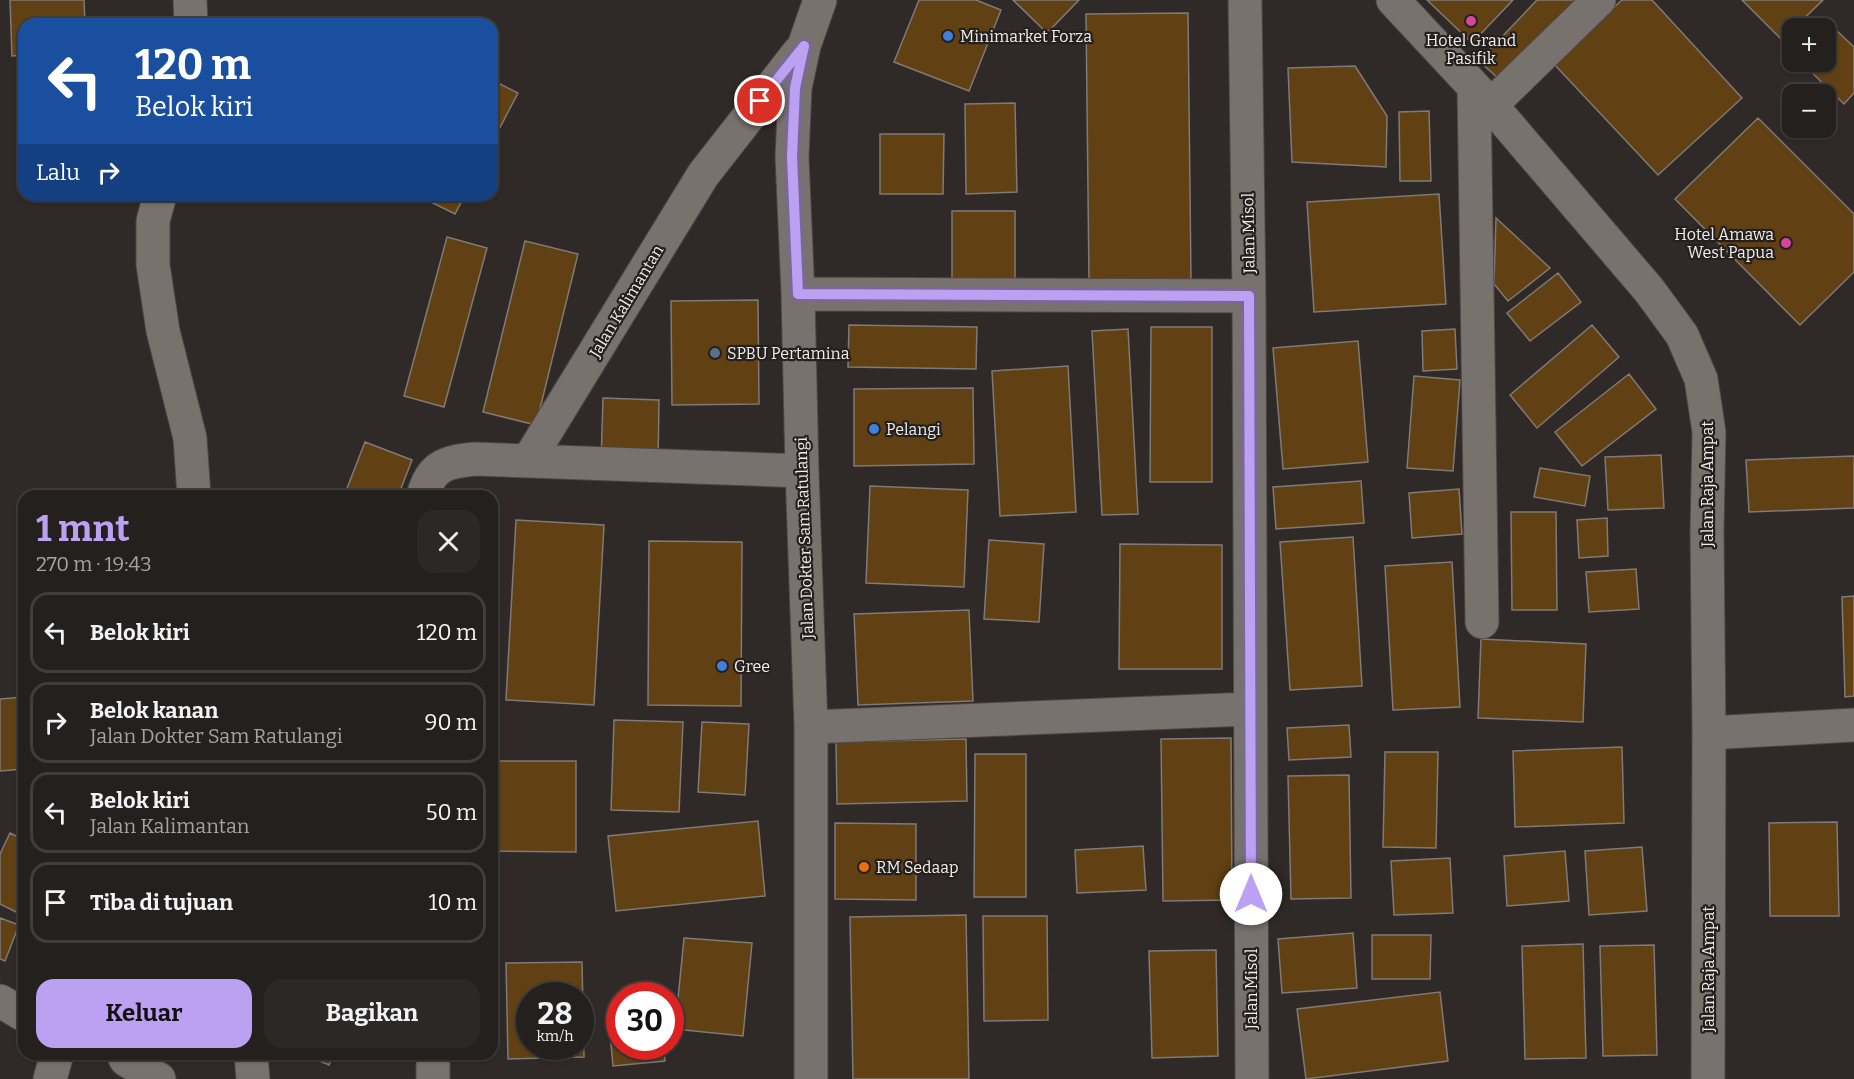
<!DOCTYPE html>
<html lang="id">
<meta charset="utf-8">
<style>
:root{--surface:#23201d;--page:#2b2826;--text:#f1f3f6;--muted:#a3a3a4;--line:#403e3b;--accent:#bca0f2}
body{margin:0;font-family:Bitter,serif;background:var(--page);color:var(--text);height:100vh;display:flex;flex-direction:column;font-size:22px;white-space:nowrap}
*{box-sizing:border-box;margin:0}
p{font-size:20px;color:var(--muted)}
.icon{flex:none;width:33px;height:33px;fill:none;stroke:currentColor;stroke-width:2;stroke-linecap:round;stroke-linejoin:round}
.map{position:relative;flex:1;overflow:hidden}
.panel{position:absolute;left:18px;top:490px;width:480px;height:570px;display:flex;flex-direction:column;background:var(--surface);border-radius:18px;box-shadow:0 2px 4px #0004,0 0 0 2px var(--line)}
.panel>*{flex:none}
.hud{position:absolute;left:18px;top:18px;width:480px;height:183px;border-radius:18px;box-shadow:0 2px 4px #0004,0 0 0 2px var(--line);background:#1a4fa0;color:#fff;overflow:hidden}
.fabs{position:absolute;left:1782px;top:18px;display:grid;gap:12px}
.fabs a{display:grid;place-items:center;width:54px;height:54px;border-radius:12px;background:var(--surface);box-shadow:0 2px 4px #0004,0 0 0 2px var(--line);font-size:30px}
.speed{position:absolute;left:516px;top:982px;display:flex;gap:12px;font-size:30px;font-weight:700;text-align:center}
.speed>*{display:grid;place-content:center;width:78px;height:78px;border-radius:50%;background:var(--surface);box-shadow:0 2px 4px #0004,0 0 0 2px var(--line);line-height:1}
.speed small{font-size:15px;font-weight:400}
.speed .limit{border:9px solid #d22;background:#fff;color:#111}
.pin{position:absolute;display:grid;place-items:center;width:51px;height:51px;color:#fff;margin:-26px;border:3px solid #fff;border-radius:50%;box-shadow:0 2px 6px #0007}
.me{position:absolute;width:66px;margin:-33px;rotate:0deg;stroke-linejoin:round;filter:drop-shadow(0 0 4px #0008)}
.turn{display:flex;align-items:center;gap:21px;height:126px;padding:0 18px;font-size:27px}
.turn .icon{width:78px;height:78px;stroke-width:2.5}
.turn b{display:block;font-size:42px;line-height:51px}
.then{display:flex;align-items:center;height:57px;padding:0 18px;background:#0003;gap:12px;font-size:22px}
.round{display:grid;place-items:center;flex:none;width:63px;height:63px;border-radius:18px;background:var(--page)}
.overview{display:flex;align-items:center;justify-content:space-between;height:102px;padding:0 18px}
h1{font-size:36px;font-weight:700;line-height:45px;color:var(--accent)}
.cta{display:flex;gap:12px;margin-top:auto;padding:12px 18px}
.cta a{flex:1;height:69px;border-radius:18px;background:var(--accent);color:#111;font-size:24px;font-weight:700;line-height:69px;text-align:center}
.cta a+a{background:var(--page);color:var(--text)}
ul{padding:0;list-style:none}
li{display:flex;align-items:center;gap:18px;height:81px;margin:0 12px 9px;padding:0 6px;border:3px solid var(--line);border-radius:18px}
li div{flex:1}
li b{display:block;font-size:22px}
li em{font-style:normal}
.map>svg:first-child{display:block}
.building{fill:#614113;stroke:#7f7a75;stroke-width:1.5;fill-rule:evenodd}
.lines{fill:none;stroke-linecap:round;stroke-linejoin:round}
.minor-casing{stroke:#4b4745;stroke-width:35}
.minor{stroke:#78726e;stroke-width:33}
.route-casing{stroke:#7a689d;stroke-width:15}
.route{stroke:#bca0f2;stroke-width:10}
.hotel-dot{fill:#d1479c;stroke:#25201e;stroke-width:2}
.shop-dot{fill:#3f7fe0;stroke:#25201e;stroke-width:2}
.service-dot{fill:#5c6f8a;stroke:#25201e;stroke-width:2}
.food-dot{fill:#e8710a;stroke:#25201e;stroke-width:2}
.labels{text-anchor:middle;stroke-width:4.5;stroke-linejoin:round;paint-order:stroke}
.poi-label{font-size:16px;fill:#f0edeb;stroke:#25201e;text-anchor:start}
.street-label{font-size:16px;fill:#f0edeb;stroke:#25201e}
</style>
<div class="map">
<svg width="1854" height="1079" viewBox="0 0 1854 1079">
<rect width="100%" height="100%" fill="#2f2a27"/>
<path class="building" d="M10 0H84L85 24H24V55L12 56Z
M919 0H976L1001 10 969 91 894 62Z
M1013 0H1079L1047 33Z
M1427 0H1513L1472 43Z
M1537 0H1577L1500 80 1479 61Z
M1622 0H1652L1742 98 1658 175 1553 63Z
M1742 0H1823L1782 40Z
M1188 13 1191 279 1089 280 1086 14Z
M1835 29 1854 47V93L1844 104 1802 63 1826 62V39Z
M1355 66 1387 116 1386 167 1292 162 1288 68Z
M492 80 518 93 492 143Z
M1015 103 1017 192 966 194 965 104Z
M1429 111 1431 181H1400L1399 112Z
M1758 118 1854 214V272L1800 325 1675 199Z
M880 134H944L943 194H880Z
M1439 194 1446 304 1314 312 1307 202Z
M417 195H465L455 214Z
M952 211H1015V283H952Z
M1496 218 1550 268 1508 301 1494 284Z
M447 237 487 248 444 407 404 396Z
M525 241 578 254 536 425 483 412Z
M1558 273 1581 302 1530 341 1507 313Z
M758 300 759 404 672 405 671 301Z
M849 325 977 327 976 369 848 367Z
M1592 325 1619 357 1537 428 1510 395Z
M1151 327H1212V482H1150Z
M1128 329 1138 514 1102 515 1092 331Z
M1455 329 1457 369 1423 371 1422 331Z
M1358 341 1368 462 1283 469 1273 348Z
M1068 366 1076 512 1000 516 992 371Z
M1629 374 1656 409 1582 466 1555 432Z
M1414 376 1460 380 1453 471 1407 468Z
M973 388 974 464 854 466V389Z
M603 398 659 400 658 464 601 463Z
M365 442 412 460 398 496H344Z
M1661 455 1664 508 1608 510 1605 457Z
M1854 456V508L1749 512 1746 460Z
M1540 468 1590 476 1585 506 1534 497Z
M1361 481 1364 523 1276 529 1273 487Z
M870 486 968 490 964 587 866 583Z
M1459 489 1462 534 1412 538 1409 493Z
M1511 512H1556L1557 610H1512Z
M1607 518 1608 556 1579 558 1577 520Z
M516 520 604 525 594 705 506 700Z
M1353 537 1362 686 1290 690 1280 542Z
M989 540 1044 544 1039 622 984 619Z
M649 541 742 542 741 706 648 705Z
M1120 544 1222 545V669H1119Z
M1452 562 1460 707 1393 710 1385 566Z
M1636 569 1639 609 1589 612 1586 572Z
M1854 596V696L1845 697 1842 597Z
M969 610 973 701 858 705 854 614Z
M1481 639 1586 644 1583 722 1478 718Z
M23 697 24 769 0 771V699Z
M614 720 683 722 679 812 611 810Z
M702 722 749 724 745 795 698 792Z
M1349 725 1351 757 1289 760 1287 728Z
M1231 738 1232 900 1163 901 1161 739Z
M966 739 967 801 837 804 836 742Z
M1622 747 1624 823 1515 827 1513 751Z
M1385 752H1438L1436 848 1383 847Z
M975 754H1026V897H974Z
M492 761H576V852L492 851Z
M1349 775 1351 898 1291 899 1288 776Z
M758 821 765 896 616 911 608 836Z
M1837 822 1839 916H1770L1769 823Z
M835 823 916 824V900L835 899Z
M10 833 24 840V916L0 904V854Z
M1143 846 1146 890 1077 893 1075 850Z
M1642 847 1647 911 1589 915 1585 851Z
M1565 851 1569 901 1507 906 1504 856Z
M1450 858 1453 913 1394 915 1391 861Z
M966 915 969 1079H853L850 917Z
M983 916H1047L1048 1020 984 1021Z
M0 918 19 925 5 961 0 959Z
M1353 933 1357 988 1282 993 1278 939Z
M1372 935H1431L1430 979H1372Z
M684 938 752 943 743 1036 675 1029Z
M1583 944 1586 1058 1525 1059 1522 946Z
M1654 945 1657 1055 1603 1056 1600 946Z
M1216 950 1218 1056 1152 1058 1149 951Z
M582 962 584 1057 508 1059 506 963ZM530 996H580V1047H530Z
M1440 992 1448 1061 1306 1079 1297 1009Z
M620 1022V1047H664L665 1061 613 1066 609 1023Z
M303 1054H333L329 1065Z"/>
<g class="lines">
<defs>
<path id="minor" d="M190 0 191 24
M1245 0 1249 296 1252 1079
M1393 0 1491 105 1649 290 1682 335 1701 379 1709 432 1707 531 1709 733 1708 1079
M1474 88 1482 622
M1491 105 1599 0
M160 195 153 221V265L163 331 190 438 194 496
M798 294 1249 296
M528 461 703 175 799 52
M423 496C431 466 445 462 474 459L802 471
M811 727 1249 709
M1709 733 1854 725
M0 1001 24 1015
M123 1054 126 1060 159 1079
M251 1054 253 1079
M433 1054V1079
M50 1079 57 1054
M811 1079V727L802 471 798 294 792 157 795 88 804 46 820 0"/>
</defs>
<use href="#minor" class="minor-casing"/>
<use href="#minor" class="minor"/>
</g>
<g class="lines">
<defs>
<path id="route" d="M760 101 804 46 795 88 792 157 798 294 1249 296 1251 894"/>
</defs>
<use href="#route" class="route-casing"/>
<use href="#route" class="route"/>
</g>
<g class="hotel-dot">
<circle cx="1471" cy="21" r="6"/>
<circle cx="1786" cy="243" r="6"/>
</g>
<g class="shop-dot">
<circle cx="948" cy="36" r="6"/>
<circle cx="874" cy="429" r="6"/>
<circle cx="722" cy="666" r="6"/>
</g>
<circle class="service-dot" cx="715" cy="353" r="6"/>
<circle class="food-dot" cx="864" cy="867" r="6"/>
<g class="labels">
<g class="poi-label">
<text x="960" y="42">Minimarket Forza</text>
<text x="1471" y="46" text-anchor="middle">Hotel Grand<tspan x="1471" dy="18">Pasifik</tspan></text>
<text x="1774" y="240" text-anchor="end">Hotel Amawa<tspan x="1774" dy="18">West Papua</tspan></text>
<text x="727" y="359">SPBU Pertamina</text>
<text x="886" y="435">Pelangi</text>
<text x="734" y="672">Gree</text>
<text x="876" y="873">RM Sedaap</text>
</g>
<g class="street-label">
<text transform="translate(1248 233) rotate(-91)" y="6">Jalan Misol</text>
<text transform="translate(626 301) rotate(-59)" y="6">Jalan Kalimantan</text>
<text transform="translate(1707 484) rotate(-90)" y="6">Jalan Raja Ampat</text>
<text transform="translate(804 538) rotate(-92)" y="6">Jalan Dokter Sam Ratulangi</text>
<text transform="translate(1708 969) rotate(-90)" y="6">Jalan Raja Ampat</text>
<text transform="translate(1251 989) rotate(-90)" y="6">Jalan Misol</text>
</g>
</g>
</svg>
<div class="fabs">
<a>+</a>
<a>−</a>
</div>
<div class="speed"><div>28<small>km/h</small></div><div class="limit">30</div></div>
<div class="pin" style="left:760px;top:101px;background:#d93025"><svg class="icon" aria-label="arrive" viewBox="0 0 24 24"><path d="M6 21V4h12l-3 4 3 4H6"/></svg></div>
<svg class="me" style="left:1251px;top:894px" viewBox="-20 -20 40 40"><circle r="19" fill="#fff"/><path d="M0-13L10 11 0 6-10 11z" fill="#bca0f2"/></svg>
<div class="hud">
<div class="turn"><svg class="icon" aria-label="left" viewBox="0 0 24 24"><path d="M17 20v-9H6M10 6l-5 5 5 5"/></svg><div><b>120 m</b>Belok kiri</div></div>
<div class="then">Lalu<svg class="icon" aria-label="right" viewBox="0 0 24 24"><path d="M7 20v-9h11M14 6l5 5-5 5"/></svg></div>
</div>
<section class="panel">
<div class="overview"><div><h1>1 mnt</h1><p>270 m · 19:43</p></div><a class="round"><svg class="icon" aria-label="close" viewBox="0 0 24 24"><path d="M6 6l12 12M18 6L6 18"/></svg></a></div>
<ul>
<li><svg class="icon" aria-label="left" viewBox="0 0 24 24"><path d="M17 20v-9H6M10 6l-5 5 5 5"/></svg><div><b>Belok kiri</b></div><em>120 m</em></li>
<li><svg class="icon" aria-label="right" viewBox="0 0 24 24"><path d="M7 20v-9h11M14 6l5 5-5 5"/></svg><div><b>Belok kanan</b><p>Jalan Dokter Sam Ratulangi</p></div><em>90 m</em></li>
<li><svg class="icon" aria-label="left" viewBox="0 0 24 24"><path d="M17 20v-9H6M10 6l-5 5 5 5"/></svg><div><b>Belok kiri</b><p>Jalan Kalimantan</p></div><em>50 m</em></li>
<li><svg class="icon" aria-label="arrive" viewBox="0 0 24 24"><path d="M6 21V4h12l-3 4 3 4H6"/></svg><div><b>Tiba di tujuan</b></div><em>10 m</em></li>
</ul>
<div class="cta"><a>Keluar</a><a>Bagikan</a></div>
</section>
</div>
